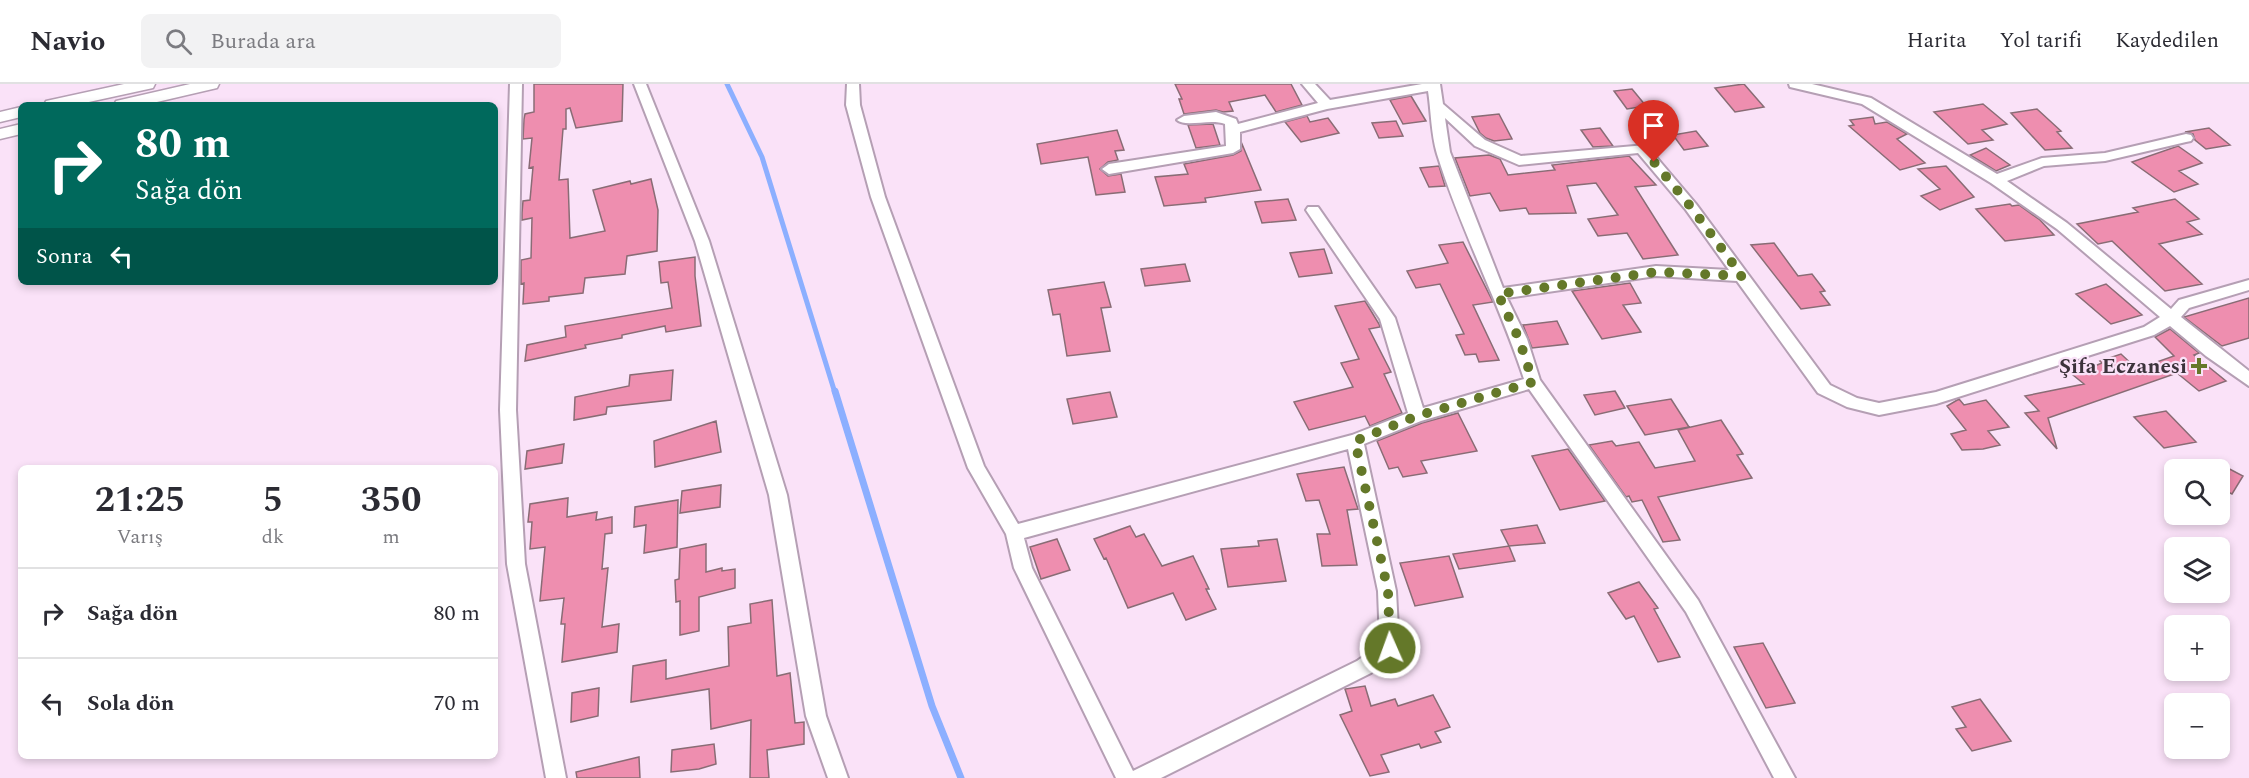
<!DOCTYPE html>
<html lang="tr">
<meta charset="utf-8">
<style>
:root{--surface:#fff;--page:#f2f2f3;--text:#2b2b33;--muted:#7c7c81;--line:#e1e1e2}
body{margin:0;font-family:Spectral,serif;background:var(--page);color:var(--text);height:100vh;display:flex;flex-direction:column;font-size:22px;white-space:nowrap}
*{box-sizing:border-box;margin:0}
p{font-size:20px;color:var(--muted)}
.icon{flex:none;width:33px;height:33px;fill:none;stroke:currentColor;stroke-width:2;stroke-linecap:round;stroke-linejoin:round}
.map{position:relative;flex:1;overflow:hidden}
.sheet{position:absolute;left:18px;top:381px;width:480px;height:294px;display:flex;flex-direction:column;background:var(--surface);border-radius:9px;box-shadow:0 3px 9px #0003}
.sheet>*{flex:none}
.top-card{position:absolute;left:18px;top:18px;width:480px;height:183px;border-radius:9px;box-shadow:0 3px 9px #0003;background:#00695c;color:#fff;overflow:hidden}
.tools{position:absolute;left:2164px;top:375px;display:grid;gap:12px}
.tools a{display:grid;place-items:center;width:66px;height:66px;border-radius:9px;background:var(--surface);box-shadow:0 3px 9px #0003;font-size:30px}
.pin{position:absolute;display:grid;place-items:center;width:51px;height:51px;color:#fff;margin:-62px -26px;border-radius:50% 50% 50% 0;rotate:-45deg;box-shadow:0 0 6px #0007}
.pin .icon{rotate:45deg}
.me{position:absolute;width:66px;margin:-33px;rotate:358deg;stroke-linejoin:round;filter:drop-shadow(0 0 4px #0008)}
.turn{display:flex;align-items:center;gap:21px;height:126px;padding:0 18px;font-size:27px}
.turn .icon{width:78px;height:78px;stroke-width:2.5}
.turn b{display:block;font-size:42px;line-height:51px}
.then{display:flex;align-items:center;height:57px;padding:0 18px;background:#0003;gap:12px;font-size:22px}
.eta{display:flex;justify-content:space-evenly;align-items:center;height:102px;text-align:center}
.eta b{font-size:36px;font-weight:700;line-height:42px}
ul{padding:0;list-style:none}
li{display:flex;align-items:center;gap:18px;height:90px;padding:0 18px;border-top:2px solid var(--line)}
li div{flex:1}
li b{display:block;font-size:22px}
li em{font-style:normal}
header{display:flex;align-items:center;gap:36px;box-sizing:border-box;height:84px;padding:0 30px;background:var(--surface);border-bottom:2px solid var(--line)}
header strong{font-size:28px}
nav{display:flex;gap:33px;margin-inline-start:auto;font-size:21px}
.search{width:420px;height:54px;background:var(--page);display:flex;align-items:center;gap:15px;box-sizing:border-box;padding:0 21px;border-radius:9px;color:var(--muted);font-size:22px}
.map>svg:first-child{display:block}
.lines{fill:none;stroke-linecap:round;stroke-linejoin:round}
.stream-far1{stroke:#8cafff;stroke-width:5}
.stream{stroke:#8cafff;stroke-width:7}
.building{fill:#ee8eaf;stroke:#896c75;stroke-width:1.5}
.minor-casing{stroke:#b59fb4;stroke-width:4}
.tertiary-casing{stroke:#b59fb4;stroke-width:3}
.minor{fill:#fff;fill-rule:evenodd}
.tertiary{fill:#fff;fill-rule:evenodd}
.route{stroke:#647829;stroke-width:10;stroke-dasharray:0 18}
.poi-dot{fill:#647829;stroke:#fae2f8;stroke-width:2}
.labels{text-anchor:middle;stroke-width:4.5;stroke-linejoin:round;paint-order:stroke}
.poi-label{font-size:21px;font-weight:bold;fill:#3c333b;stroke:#fae2f8;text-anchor:end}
</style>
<header>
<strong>Navio</strong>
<div class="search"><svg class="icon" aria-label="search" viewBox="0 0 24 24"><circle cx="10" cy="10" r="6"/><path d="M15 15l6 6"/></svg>Burada ara</div>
<nav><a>Harita</a><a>Yol tarifi</a><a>Kaydedilen</a></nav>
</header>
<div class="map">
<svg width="2249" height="694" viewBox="0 0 2249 694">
<rect width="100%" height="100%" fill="#fae2f8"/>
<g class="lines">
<path class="stream-far1" d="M727 0 762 73 835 309"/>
<path class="stream" d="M835 307 932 622 961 694"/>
</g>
<path class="building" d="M534 0H623L622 37 576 44 570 24 566 25V45H563L559 96 568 95 570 154 605 147 593 106 630 97 631 100 651 95 658 126 657 167 627 172 625 190 585 194 583 209 549 213V217L523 220 524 199 521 200V176L531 174 532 134 522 136V129L523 117 530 116 533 83 529 84 532 54 523 55 524 35 525 30 534 28Z
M1175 0H1291L1302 21 1276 28 1265 11 1229 18 1233 27 1223 28 1216 26 1184 30 1179 15H1182Z
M1744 0 1764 23 1735 28 1715 4Z
M1632 5 1646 22 1627 25 1614 7Z
M1411 12 1426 37 1403 40 1390 16Z
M1983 20 2007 40 1982 46 1993 56 1968 60 1934 28Z
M2037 25 2061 47 2057 48 2072 64 2045 66 2011 29Z
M1499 30 1512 55 1494 57 1486 54 1480 49 1472 33Z
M1307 32 1310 38 1328 34 1339 49 1301 58 1285 38Z
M1873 33 1875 40 1887 38 1907 50 1897 55 1925 79 1900 86 1849 42 1854 41 1850 36Z
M1396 37 1403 52 1379 54 1372 39Z
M1213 40 1220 61 1196 64 1188 41Z
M1600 44 1613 62 1593 63 1581 46Z
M2209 44 2230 61 2206 65 2195 56 2193 50 2185 48Z
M1117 46 1124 66 1115 67 1118 76 1108 78 1100 85 1108 92 1121 90 1125 108 1096 111 1088 73 1041 80 1037 60Z
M1696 47 1708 62 1684 66 1673 51Z
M1242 60 1261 106 1205 114 1206 118 1164 122 1155 93 1188 90 1184 80 1233 71 1241 67Z
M2178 62 2202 79 2179 87 2198 100 2174 108 2132 78Z
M1986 64 2010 81 1996 87 1970 71Z
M1489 71 1500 75 1508 91 1555 86 1552 81 1629 72 1656 101 1635 103 1678 171 1643 175 1627 149 1598 152 1588 135 1618 131 1596 99 1567 102 1576 129 1529 130 1526 124 1500 127 1490 109 1470 112 1455 74Z
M1439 82 1445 102 1429 103 1420 84Z
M1946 82 1974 113 1940 126 1921 112 1940 105 1918 85Z
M1288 115 1296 136 1262 139 1255 118Z
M2175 115 2199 135 2187 138 2202 150 2159 160 2202 200 2165 207 2112 157 2098 160 2077 140 2138 128 2133 124Z
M2010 120 2012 122 2019 121 2040 136 2054 151 2005 157 1976 125Z
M1463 158 1493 218 1473 221 1499 276 1479 278 1476 270 1465 271 1456 251 1464 250 1440 200 1416 204 1407 187 1448 179 1439 161Z
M1774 159 1798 192 1812 190 1825 207 1820 208 1830 221 1801 225 1751 161Z
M1324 165 1332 189 1299 193 1290 169Z
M695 173V192L701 242 666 248 665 242 622 251V254L585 261 586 264 525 277 527 261 566 253 565 242 672 224 668 198 661 199 659 178Z
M1185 180 1190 197 1145 202 1141 185Z
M1104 198 1111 223 1101 224 1110 267 1067 272 1060 230 1053 231 1048 206Z
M1630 199 1641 219 1623 221 1641 248 1602 255 1572 207Z
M2106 200 2142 231 2111 240 2076 210Z
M2249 214V254L2222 262 2184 233Z
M1365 217 1379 240 1380 243 1369 245 1391 288 1384 290 1402 329 1370 342 1365 332 1309 346 1294 318 1353 303 1341 279 1359 275 1335 222Z
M1557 237 1568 260 1532 264 1523 241Z
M2170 245 2199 269 2194 271 2226 297 2199 307 2177 289 2048 334 2057 365 2025 329 2039 327 2025 312 2084 300 2073 291 2102 279 2100 277 2121 270 2137 285 2174 272 2155 253Z
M673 286 671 316 607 323 606 330 574 336 575 313 629 302 630 291Z
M1615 307 1625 324 1595 331 1584 311Z
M1110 308 1117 333 1073 340 1067 315Z
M1671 315 1689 343 1645 351 1627 322Z
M1959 315 1964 321 1986 316 2009 343 1988 347 2000 361 1983 365 1962 366 1951 350 1966 346 1947 322Z
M2166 327 2196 358 2164 364 2134 333Z
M1458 329 1477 367 1421 377 1427 389 1403 393 1398 383 1389 385 1377 357 1422 339Z
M1721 336 1743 370 1737 371 1752 394 1658 413 1680 456 1663 458 1642 416 1632 418 1629 412 1626 413 1589 361 1612 357 1616 362 1639 358 1655 384 1695 377 1678 346Z
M716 337 721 368 655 383 654 357Z
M564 360 562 379 525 385 527 367Z
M1568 365 1605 417 1560 426 1532 372Z
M2220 380 2243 392 2232 410 2220 404Z
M1344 383 1358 425 1347 426 1357 481 1322 482 1317 450H1330L1319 416 1306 417 1297 390Z
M721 401 720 423 680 429 682 407Z
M568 414 567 433 597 428 596 436 612 433V449L605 450 602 485 608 484 602 543 619 540 617 568 562 578 565 540H561L564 514 540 517 545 463 530 465 532 438H528L530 420Z
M678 416 677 463 644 469 646 441 634 443 635 423Z
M1537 441 1545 459 1509 462 1501 446Z
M1130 442 1136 453 1144 450 1162 482 1193 472 1209 505H1206L1216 525 1186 536 1173 509 1128 524 1106 474 1104 475 1094 455Z
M1057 455 1070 486 1041 495 1030 463Z
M1277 455 1286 497 1228 503 1221 465 1259 462 1258 457Z
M706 460V488L722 484V487L735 485V504L699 513V547L680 551V517L676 518 675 496 679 495 680 465Z
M1509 462 1515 477 1459 485 1453 470Z
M1449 472 1463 513 1415 522 1400 479Z
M1639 498 1658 524 1654 525 1680 573 1658 578 1634 532 1626 535 1608 509Z
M772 516 777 592 790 589 795 639 804 638V660L767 666 769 694H750L751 636 711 645 709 605 631 618 633 582 666 576V595L729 582 728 543 751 539 750 520Z
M1763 559 1795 619 1766 624 1734 563Z
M1365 602 1371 622 1395 615 1398 622 1433 611 1450 643 1435 648 1441 658 1421 664 1419 660 1381 671 1389 688 1370 692 1340 631 1352 627 1345 605Z
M599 604 598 632 571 638 572 609Z
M1980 615 2011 657 1972 667 1956 645 1966 643 1952 623Z
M714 660 716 680 699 685 671 688 672 666Z
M639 673 640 694H577L576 688Z"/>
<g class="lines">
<defs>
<path id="minor" d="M510 0H522L516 326 525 480 566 694H546L507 480 500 326Z
M634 0H646L709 157 787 411 826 632 848 694H828L806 632 769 411 695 157Z
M847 0H859L860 21 885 113 984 382 1018 440 1352 351 1408 329 1380 235 1308 129 1306 126 1308 123H1318L1395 234 1423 324 1524 295C1499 218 1461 147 1437 70 1431 50 1431 26 1428 7L1327 25 1240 48V65L1233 69 1109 90 1102 85 1109 80 1226 62 1225 40C1210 34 1186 44 1177 36L1184 32 1216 28 1236 35 1238 40 1318 19 1302 0H1315L1330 16 1422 0H1440L1443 20 1485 56 1521 72 1646 61 1696 120 1830 301 1857 314 1879 319 1936 308 2144 243 2160 233 2057 145 1991 99 1862 20 1790 3 1789 0H1812L1871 14 1997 90 2042 74 2105 69 2186 50 2191 51 2193 54 2191 57 2186 58 2105 77 2044 82 2007 97 2067 139 2171 225 2179 216 2249 196V206L2189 224 2181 233 2249 287V302L2206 272 2170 242 2154 251 1936 320 1879 331 1847 323 1818 309 1737 197 1656 192 1507 214 1527 255 1540 296 1698 516 1795 694H1774L1686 528 1529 305 1421 337 1364 360 1396 507 1399 564 1397 570 1371 589 1161 694H1116L1014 484 1006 450 968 384 871 113 846 21ZM1445 34 1475 62 1519 81 1638 69 1686 126 1729 186 1656 182 1503 204 1450 68ZM1348 365 1378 507 1380 560 1357 577 1133 687 1032 484 1024 454Z"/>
<path id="tertiary" d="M124 0H155L153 4 75 21H44L46 17Z
M190 0H219L217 4 144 21H114L116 17Z
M21 23V33L0 38V28Z
M21 40V50L0 55V45Z"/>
</defs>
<use href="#minor" class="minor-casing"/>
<use href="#tertiary" class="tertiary-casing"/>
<use href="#minor" class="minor"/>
<use href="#tertiary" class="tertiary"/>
</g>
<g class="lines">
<path class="route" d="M1390 564 1388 507 1355 357 1417 332 1533 298 1519 255 1498 210 1656 188 1742 192 1691 123 1654 78"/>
</g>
<path class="poi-dot" d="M2196 273h6v6h6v6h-6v6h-6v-6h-6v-6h6z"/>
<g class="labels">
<g class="poi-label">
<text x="2187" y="289">Şifa Eczanesi</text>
</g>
</g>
</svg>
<div class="tools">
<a><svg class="icon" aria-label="search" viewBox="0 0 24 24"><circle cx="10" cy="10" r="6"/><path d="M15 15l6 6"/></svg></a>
<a><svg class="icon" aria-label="layers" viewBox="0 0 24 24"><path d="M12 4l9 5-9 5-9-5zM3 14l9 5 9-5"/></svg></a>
<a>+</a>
<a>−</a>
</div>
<div class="pin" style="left:1654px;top:78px;background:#d93025"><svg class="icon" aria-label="arrive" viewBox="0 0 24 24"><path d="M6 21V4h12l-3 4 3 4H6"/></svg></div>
<svg class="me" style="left:1390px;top:564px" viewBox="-20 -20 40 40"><circle r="17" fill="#647829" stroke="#fff" stroke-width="3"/><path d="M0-11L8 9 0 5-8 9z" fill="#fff"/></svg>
<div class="top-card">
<div class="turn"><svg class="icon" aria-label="right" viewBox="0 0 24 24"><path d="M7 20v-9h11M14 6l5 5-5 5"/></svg><div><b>80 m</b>Sağa dön</div></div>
<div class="then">Sonra<svg class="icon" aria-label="left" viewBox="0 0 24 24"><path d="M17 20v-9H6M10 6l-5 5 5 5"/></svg></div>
</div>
<section class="sheet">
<div class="eta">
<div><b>21:25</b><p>Varış</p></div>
<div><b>5</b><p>dk</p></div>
<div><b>350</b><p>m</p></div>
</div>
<ul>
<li><svg class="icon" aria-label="right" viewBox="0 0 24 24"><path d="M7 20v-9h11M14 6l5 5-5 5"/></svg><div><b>Sağa dön</b></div><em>80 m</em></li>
<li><svg class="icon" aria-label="left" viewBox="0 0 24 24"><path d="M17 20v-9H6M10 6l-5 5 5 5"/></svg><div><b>Sola dön</b></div><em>70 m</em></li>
</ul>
</section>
</div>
